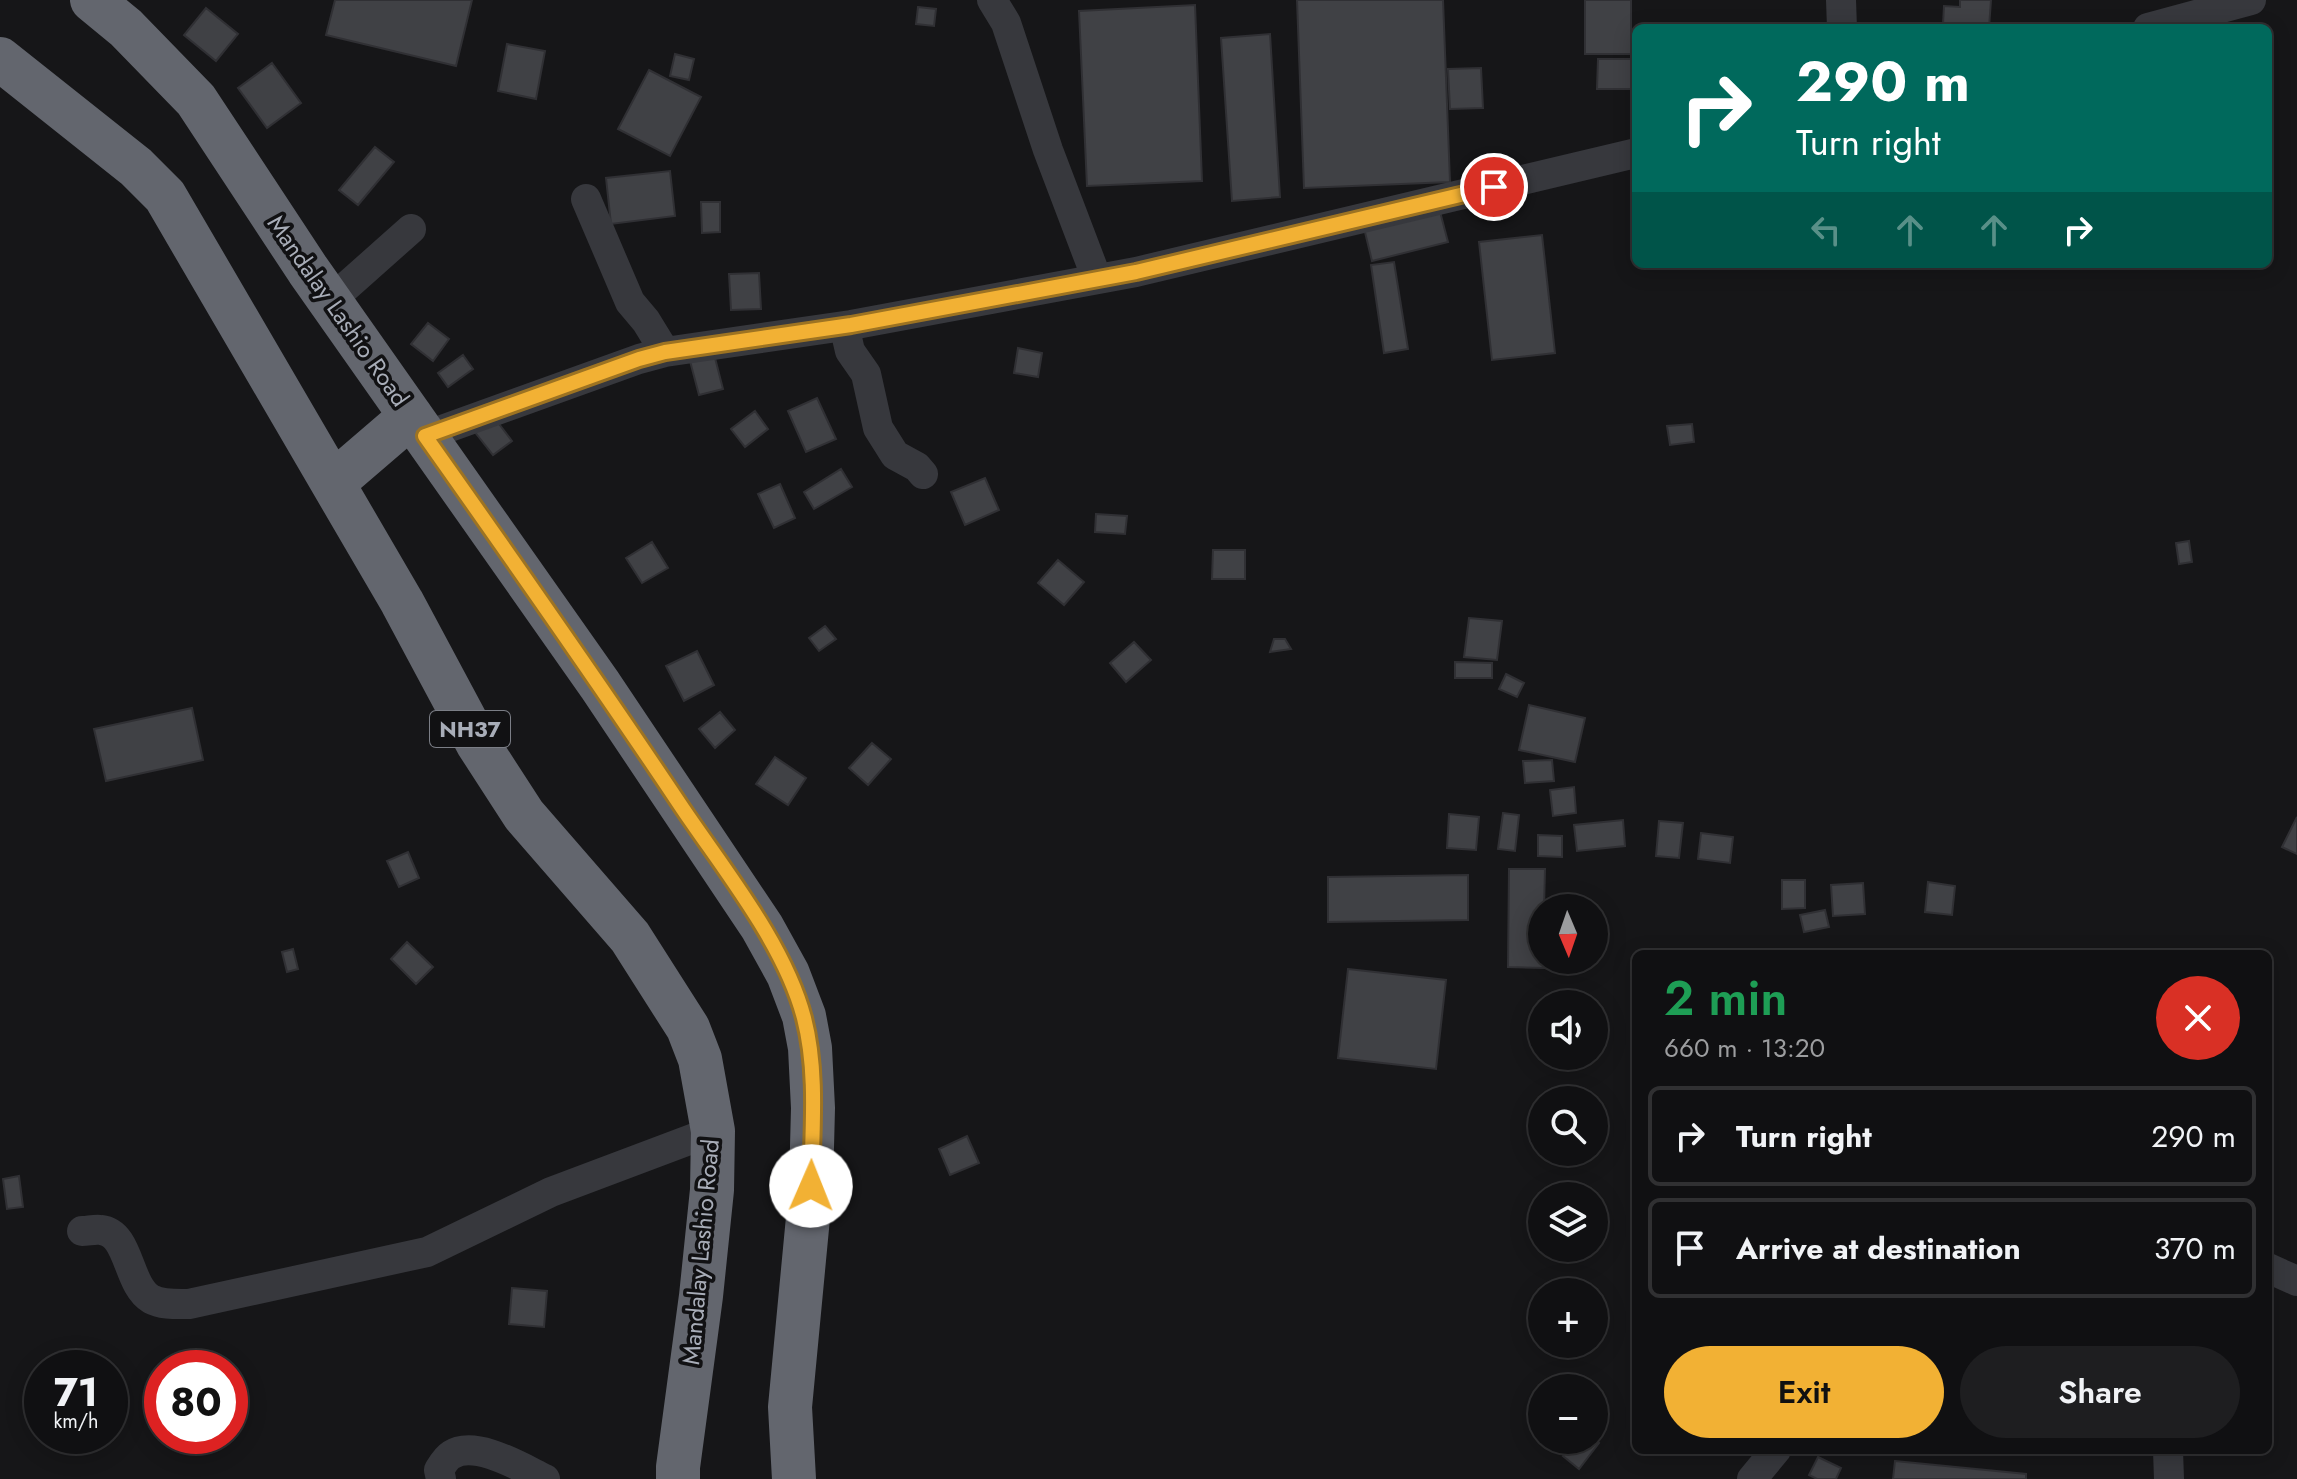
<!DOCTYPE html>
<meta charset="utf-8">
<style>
:root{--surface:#101012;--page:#1e1e20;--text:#f1f3f6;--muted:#9c9d9f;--line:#303032;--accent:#f2b134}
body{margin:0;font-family:Jost,sans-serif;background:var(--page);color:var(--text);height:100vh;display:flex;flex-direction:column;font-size:30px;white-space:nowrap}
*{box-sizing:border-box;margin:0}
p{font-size:26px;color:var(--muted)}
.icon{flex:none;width:44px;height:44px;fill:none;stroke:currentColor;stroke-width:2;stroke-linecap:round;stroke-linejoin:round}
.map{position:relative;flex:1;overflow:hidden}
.side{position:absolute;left:1632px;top:950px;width:640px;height:504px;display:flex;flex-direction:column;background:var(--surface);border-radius:12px;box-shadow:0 4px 20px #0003,0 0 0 2px var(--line)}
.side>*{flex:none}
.top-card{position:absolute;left:1632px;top:24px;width:640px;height:244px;border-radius:12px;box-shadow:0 4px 20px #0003,0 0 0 2px var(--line);background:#00695c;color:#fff;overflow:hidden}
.needle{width:52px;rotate:178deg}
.buttons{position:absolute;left:1528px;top:894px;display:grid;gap:16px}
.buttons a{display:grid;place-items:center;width:80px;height:80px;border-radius:50%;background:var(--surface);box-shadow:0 4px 20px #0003,0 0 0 2px var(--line);font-size:40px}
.speed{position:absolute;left:24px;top:1350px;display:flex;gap:16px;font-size:40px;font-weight:700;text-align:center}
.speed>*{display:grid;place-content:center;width:104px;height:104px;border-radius:50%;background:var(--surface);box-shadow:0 4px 20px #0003,0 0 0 2px var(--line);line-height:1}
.speed small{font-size:20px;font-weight:400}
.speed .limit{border:12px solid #d22;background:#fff;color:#111}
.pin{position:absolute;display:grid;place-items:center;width:68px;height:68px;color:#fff;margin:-34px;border:4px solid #fff;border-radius:50%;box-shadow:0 2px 8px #0007}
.me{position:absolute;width:88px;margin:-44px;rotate:1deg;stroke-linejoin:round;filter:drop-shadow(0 0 6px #0008)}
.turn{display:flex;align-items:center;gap:28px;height:168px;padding:0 32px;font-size:36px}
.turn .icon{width:104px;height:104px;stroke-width:2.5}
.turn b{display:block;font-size:56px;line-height:68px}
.lanes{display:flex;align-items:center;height:76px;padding:0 32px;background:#0003;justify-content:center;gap:40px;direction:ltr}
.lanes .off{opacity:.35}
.round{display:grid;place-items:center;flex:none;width:84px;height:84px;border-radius:42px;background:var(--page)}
.overview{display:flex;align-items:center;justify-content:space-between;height:136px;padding:0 32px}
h1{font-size:48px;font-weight:600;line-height:60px;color:#1e9e55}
.button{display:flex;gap:16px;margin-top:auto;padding:16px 32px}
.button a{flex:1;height:92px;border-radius:48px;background:var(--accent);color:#111;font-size:32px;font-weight:600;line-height:92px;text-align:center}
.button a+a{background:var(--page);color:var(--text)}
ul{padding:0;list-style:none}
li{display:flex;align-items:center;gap:24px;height:100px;margin:0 16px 12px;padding:0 16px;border:4px solid var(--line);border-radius:12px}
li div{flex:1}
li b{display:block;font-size:30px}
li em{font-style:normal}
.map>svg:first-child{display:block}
.building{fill:#404145;stroke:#303034;stroke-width:2}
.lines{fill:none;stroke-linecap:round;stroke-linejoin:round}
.minor{stroke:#37383d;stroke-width:30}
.highway{stroke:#63666e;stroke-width:44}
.route-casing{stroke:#9d7322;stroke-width:20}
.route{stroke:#f2b134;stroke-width:14}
.labels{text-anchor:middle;stroke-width:7;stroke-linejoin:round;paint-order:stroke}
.shield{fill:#111113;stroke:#7b7e86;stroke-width:2}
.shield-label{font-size:22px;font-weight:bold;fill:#a8adb8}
.street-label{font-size:24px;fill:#a8adb8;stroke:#111113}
</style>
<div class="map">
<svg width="2297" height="1479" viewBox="0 0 2297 1479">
<rect width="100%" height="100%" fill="#161618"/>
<path class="building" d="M335 0H472L456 66 326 35Z
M1297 0H1443L1450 182 1304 188Z
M1585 0H1631V54H1585Z
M1960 0H1991L1989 28H1958L1959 25 1943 24 1944 6 1960 7Z
M1195 5 1202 181 1087 186 1079 11Z
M918 7 936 9 934 26 916 24Z
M206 8 238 34 216 61 184 35Z
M1270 34 1280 197 1232 201 1221 38Z
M507 44 545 51 536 99 498 91Z
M675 54 694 59 689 80 670 76Z
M1598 59H1631L1632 89H1597Z
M272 63 301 103 267 128 238 88Z
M1481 68 1483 108 1450 109 1448 69Z
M649 70 701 97 670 156 618 129Z
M375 147 394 162 358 205 339 190Z
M670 171 675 216 611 224 606 178Z
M701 202H720V232L702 233Z
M1438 204 1448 242 1372 261 1363 224Z
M1542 235 1555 353 1492 360 1479 242Z
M1394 262 1408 349 1384 353 1371 265Z
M759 273 761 309 731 310 729 274Z
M428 323 449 339 433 361 411 344Z
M1018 348 1042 353 1038 377 1014 373Z
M714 354 723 389 699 395 690 361Z
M463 355 473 369 448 387 438 373Z
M817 398 836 439 806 452 788 411Z
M755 411 768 429 745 447 731 429Z
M493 416 512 441 493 455 474 431Z
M1692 424 1694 442 1670 445 1667 426Z
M841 469 852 487 814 509 804 492Z
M985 478 999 510 965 525 951 492Z
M780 484 795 518 774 528 758 494Z
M1096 514 1127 516 1125 534 1095 532Z
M2189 541 2192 562 2179 564 2176 543Z
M652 542 668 568 642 583 626 558Z
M1213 550H1245V579H1212Z
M1058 560 1084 582 1064 605 1038 583Z
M1469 618 1502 621 1497 660 1464 657Z
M825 626 836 639 819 651 809 638Z
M1274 639H1285L1291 649 1270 652Z
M1134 642 1151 660 1126 682 1110 663Z
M697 651 714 685 684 701 666 666Z
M1455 662 1492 663V678H1455Z
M1506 674 1524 683 1517 697 1499 689Z
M1529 705 1585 718 1575 762 1519 750Z
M192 708 203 760 106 781 94 729Z
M720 712 735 730 715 748 699 729Z
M872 743 891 759 868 785 849 768Z
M775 757 806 778 788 805 756 784Z
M1552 760 1554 781 1525 783 1523 761Z
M1574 787 1576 813 1553 816 1550 790Z
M1503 813 1519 815 1515 851 1498 849Z
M1449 814 1479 817 1476 850 1447 848Z
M2297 817V854L2282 847Z
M1623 820 1625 846 1577 851 1574 825Z
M1659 821 1683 823 1679 858 1656 856Z
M1701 833 1733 837 1730 863 1698 859Z
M1538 835 1562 836V857L1538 856Z
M408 852 419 878 399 887 387 861Z
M1509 869H1545L1544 908H1542L1544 968 1508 967Z
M1468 875V920L1328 922V877Z
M1782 880H1805V908L1782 909Z
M1928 882 1955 886 1952 915 1925 912Z
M1863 883 1865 914 1833 916 1831 885Z
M1825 910 1829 927 1804 932 1800 915Z
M407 942 433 967 416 984 391 959Z
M293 949 298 969 287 972 282 952Z
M1348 969 1446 980 1436 1069 1338 1058Z
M967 1136 979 1163 950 1175 939 1149Z
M19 1176 23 1207 7 1209 3 1179Z
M512 1288 547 1291 544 1327 509 1324Z
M1594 1439 1599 1443 1579 1469 1563 1456 1575 1440Z
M1818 1457 1841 1468 1836 1479H1817L1809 1475Z
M1895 1461 2026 1474V1479H1893Z"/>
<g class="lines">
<path class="minor" d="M992 0 1006 23 1048 150 1097 279
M1841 0 1842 28
M2148 28 2251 0
M586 199 630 302 646 321 665 352
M330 301 411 229
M851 325 847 338 850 351 866 374 878 428 895 455 917 467 923 474
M425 436 639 359 665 352 851 325 1136 272 1636 153
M82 1231C88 1231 95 1229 101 1230 130 1233 127 1285 151 1299 162 1305 177 1304 189 1304L427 1252 551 1192 713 1131
M2268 1268 2297 1281
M2168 1450 2169 1479
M441 1479 439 1470C442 1465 446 1458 451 1455 475 1439 522 1468 545 1479
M1752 1479 1776 1450"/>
<path class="highway" d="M92 0 126 28 196 100 308 270 600 685 762 927 788 974 804 1016 810 1048 813 1108 811 1186 790 1407 794 1479
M0 59 136 167 165 196 402 602 478 744 524 815 630 937 688 1028 700 1059 713 1131 712 1190 701 1296 678 1467V1479
M333 483 411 416"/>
</g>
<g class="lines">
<defs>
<path id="route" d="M811 1186C812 1131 818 1072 804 1018 785 945 725 871 683 809 599 683 512 559 425 436L639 359 665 352 851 325 1136 272 1494 187"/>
</defs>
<use href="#route" class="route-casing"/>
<use href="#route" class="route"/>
</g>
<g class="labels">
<rect class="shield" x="430" y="711" width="80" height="36" rx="6"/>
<g class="shield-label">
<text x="470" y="737">NH37</text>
</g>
<g class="street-label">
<text transform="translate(338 311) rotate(55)" y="8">Mandalay Lashio Road</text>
<text transform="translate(701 1252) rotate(-85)" y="8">Mandalay Lashio Road</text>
</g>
</g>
</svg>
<div class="buttons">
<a><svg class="needle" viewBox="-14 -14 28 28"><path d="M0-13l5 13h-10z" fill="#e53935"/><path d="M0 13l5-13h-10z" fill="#9c9d9f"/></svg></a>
<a><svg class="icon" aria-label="sound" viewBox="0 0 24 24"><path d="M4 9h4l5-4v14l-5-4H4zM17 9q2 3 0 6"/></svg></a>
<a><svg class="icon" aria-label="search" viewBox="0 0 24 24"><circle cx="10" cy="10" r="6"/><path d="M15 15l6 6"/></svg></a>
<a><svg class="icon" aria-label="layers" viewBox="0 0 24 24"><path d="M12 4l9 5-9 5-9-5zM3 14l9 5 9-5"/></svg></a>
<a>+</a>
<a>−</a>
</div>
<div class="speed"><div>71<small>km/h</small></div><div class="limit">80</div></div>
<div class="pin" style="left:1494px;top:187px;background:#d93025"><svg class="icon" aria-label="arrive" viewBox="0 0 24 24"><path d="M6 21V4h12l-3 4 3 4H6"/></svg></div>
<svg class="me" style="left:811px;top:1186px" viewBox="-20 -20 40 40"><circle r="19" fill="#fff"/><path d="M0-13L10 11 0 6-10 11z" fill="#f2b134"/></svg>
<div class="top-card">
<div class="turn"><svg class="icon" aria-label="right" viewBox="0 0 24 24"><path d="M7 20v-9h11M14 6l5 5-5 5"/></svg><div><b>290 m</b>Turn right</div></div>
<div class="lanes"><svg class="icon off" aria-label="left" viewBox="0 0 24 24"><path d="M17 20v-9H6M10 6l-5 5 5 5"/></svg><svg class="icon off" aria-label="ahead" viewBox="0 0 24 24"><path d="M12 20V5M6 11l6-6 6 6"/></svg><svg class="icon off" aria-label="ahead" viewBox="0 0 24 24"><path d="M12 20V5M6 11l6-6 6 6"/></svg><svg class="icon" aria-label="right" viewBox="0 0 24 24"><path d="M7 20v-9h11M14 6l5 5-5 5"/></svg></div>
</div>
<section class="side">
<div class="overview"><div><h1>2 min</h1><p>660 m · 13:20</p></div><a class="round" style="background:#d93025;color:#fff"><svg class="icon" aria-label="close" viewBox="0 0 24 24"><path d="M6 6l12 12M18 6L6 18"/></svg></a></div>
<ul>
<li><svg class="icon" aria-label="right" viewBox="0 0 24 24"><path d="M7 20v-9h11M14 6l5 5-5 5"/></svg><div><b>Turn right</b></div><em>290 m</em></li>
<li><svg class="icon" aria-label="arrive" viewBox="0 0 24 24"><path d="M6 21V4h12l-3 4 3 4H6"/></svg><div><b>Arrive at destination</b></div><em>370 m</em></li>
</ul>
<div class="button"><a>Exit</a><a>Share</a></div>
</section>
</div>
